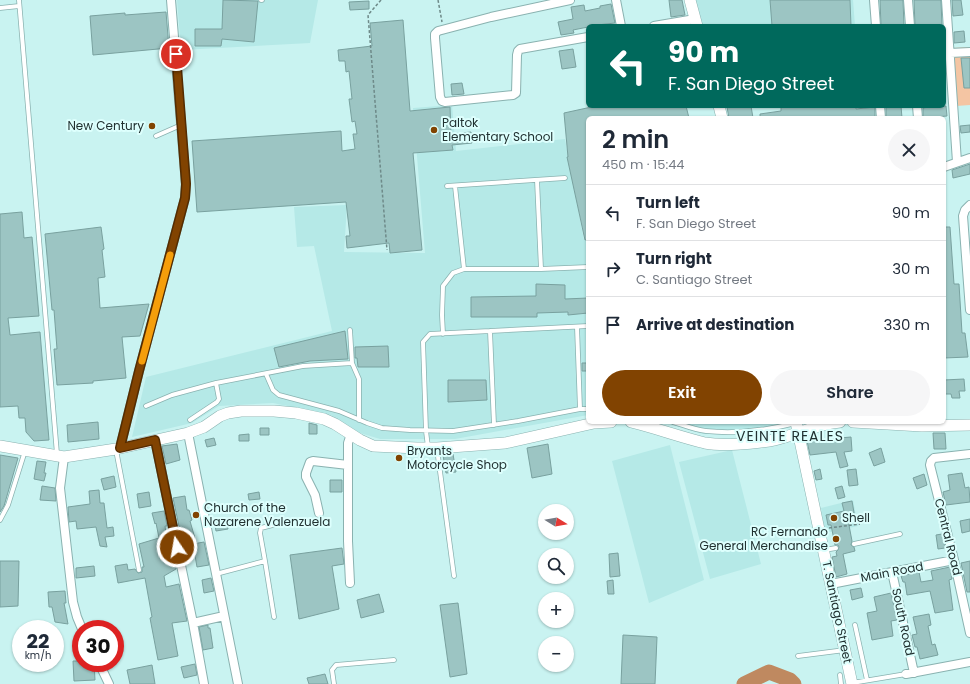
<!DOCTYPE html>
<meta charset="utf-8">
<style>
:root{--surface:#fff;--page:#f6f6f7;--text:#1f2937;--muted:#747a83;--line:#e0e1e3;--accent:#814301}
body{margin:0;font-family:Poppins,sans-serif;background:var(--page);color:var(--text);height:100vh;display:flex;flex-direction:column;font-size:15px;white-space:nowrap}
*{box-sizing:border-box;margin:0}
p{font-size:13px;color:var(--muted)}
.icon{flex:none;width:22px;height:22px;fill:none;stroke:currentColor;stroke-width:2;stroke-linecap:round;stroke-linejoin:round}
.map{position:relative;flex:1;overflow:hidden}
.side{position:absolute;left:586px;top:116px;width:360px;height:308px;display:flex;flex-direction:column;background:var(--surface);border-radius:6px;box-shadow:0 1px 3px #0004}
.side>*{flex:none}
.guide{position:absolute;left:586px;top:24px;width:360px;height:84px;border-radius:6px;box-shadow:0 1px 3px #0004;background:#00695c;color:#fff;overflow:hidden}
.needle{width:26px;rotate:101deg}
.tools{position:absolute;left:538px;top:504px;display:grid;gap:8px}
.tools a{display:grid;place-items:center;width:36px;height:36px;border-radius:50%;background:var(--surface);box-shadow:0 1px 3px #0004;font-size:20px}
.speed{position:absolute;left:12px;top:620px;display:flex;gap:8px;font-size:20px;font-weight:700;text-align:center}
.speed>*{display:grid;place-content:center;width:52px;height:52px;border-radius:50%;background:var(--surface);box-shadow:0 1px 3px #0004;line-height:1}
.speed small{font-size:10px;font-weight:400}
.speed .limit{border:6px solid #d22;background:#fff;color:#111}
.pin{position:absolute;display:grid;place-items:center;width:34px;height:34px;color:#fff;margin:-17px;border:2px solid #fff;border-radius:50%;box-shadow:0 1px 4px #0007}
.me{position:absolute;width:44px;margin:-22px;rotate:348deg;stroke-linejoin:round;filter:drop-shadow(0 0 3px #0008)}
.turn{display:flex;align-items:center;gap:14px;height:84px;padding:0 16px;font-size:18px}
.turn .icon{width:52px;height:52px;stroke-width:2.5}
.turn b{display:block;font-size:28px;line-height:34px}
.round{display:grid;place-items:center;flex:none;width:42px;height:42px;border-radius:21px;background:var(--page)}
.summary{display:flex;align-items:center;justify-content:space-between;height:68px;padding:0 16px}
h1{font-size:24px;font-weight:600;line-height:30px}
.cta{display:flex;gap:8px;margin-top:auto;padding:8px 16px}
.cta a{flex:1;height:46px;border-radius:24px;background:var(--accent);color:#fff;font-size:16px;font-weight:600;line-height:46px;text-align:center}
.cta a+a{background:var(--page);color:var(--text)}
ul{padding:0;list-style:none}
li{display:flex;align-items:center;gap:12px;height:56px;padding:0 16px;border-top:1px solid var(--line)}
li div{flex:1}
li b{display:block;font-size:15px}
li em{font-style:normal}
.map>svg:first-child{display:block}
.built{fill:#b5e9e7}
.green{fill:#f4c5a3}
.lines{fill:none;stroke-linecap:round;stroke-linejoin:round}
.river{stroke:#bf8960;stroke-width:15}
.building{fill:#9cc5c3;stroke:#79a19f}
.lane-casing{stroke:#8ab2b0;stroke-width:5.5}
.street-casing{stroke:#8ab2b0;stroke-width:10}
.secondary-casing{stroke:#8ab2b0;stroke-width:12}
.path{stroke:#6e8a89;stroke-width:1.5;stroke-dasharray:3 2;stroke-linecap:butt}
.lane{stroke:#fff;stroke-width:4}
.street{stroke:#fff;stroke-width:8}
.secondary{stroke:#fff;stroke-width:11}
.route-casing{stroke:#542c01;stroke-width:10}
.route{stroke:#814301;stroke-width:7}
.slow{stroke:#f59e0b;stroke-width:7}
.poi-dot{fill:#814301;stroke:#ddfffd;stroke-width:1.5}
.labels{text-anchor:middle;stroke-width:4;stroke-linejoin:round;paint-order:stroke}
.poi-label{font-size:12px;fill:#213131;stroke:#ddfffd;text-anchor:start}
.street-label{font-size:12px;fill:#213131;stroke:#ddfffd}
.quarter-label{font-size:14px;letter-spacing:1px;fill:#213131;stroke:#ddfffd}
</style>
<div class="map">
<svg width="970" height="684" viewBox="0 0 970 684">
<rect width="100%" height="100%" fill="#c9f3f1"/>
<path class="built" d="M177 0H318L310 43 181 50Z
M693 0H853L855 26H701Z
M452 105 456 151 565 139 584 240H588V415L455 439H380L360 433 331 415 273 403 219 406 192 423 132 437 146 377 332 331 314 246 297 247 294 207 347 205 344 252 425 253 413 108Z
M663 422H785L787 428 754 434H703Z
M670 445 704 580 649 603 612 461Z
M732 450 761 564 710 579 679 462Z
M853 500 858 526 825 533 821 508Z"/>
<path class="green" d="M970 47V105L956 106 952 48Z"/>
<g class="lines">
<path class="river" d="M744 684 769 672 790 680 794 684"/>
</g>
<path class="building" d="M223 0 258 1 254 42 222 39 221 46H195V29H222Z
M669 0H682L685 15 671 17Z
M770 0H850L851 26H772Z
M880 0H903L904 26H881Z
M914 0H941L942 26H915Z
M952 0H961L963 15 953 16Z
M369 1V9L350 10 349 2Z
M611 4 615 23 588 26V27L573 30 574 33 561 35 558 22 573 19 571 7 584 5 585 11 600 8V6Z
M166 12 169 48 93 55 90 16 125 13V15Z
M403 20 410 111 450 107 451 134 471 132 472 143 452 145 453 150 413 153 422 250 390 253 389 243 347 248 346 236H350L346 202 197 212 192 141 341 131 342 151 355 149 353 134H357L355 121 352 122 349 99H352L349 71 346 72 345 61H339L338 50 372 46 370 23Z
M964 31 965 42 954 43V32Z
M573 49 576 67 562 69 559 51Z
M961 58H970V88H964Z
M462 83 464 94 452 95 451 84Z
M596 106H686L689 118H588V239L585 240 567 157H568L564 113Z
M736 106H751L753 118H729L727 107Z
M781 106H856V109L875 107V118H760V114L781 111Z
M886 106H901L902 118H886Z
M934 106H946L947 116 923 118V108Z
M970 125V132L961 133 960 126Z
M970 164V174L953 178 952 170Z
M22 212 24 238 32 237 39 316 8 318 10 335 40 332 49 440 34 441 26 432 25 418H19L18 406 0 407V214Z
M101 227 104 249 102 250 105 277 98 278 100 308 149 304 140 336 122 337 126 378 93 381V383L57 385 54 349H57L54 310H52L45 234Z
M944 227H950L954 284H959L962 333H965L968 357 944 358Z
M536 284 565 285V299L588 298V313L568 315V312L537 313V317H471V297L536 296Z
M345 331 348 359 310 361 279 367 274 348Z
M388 346 389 367H358L357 358H355V347Z
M582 363H588V371H582Z
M964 379 965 391H959L960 398H952L951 394H944V380Z
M448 380H486L487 400 448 402Z
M98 422 99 439 68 442 67 425Z
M309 423 317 425V434H309Z
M260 428H269V435H260Z
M933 433H945L946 449H934Z
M249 434V441H239V435Z
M851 437 852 451 844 452 848 466 840 468 836 452 810 455 807 441Z
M214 438 216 445 207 447 205 440Z
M177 444 180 460 166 464 162 446Z
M548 444 552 474 532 478 527 448Z
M881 448 885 462 874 466 869 453Z
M453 454 456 472 446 473 443 455Z
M0 455 18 458 4 506 0 512Z
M37 461 46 462 44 473H46L44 481 34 479Z
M820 469 822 479 816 480 814 471Z
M856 469 858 485 849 486 847 470Z
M962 473 965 488 969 487 970 502 946 505 943 492 950 490 948 475Z
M924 474 927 485 917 489 913 478Z
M114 476 116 487 104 490 101 479Z
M330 480H342V492H330Z
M42 486 55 488 56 501 40 500Z
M842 486 845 497 838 499 835 488Z
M99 490 100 503H104L107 528 113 527 114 536 105 537 107 547 100 546 96 527 77 529 76 521 69 522 68 507 90 504 89 491Z
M149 492 151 506 139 508 137 494Z
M259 492 260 499 249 500 248 494Z
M185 496 187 510H189L192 520 190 521 196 542 183 545 173 498Z
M852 501 855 518 848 520 852 541 851 545 854 547 855 551 843 554 847 574 836 577 832 557 837 556 836 552 838 550 839 547 838 545H835L831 525H828L826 515 844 511 842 503Z
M164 511 167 526H165L167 543 159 545 163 560 174 558 176 569 164 576 166 587 179 584 187 621 172 623 178 656 158 660 150 618 152 617 145 578 118 583 115 566 127 564 128 570 135 569 138 573 142 572V567H144L139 544 159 538 156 523 155 524 152 513Z
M226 518 228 529 216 531 214 520Z
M970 519V531L962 533 960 521Z
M942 534 945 548 938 549 936 535Z
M204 542 209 565 197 567 193 544Z
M342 548 344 564 332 566 339 609 299 619 290 555Z
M618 553 620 576 610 577 609 554Z
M0 561H19L18 606 0 607Z
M970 561V592H967L961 563Z
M94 566 95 576 76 578V568Z
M950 567 952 579 949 580 953 610 935 613 930 591 907 595 905 582H903L901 576 919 572 921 582 933 580 931 571Z
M211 578 214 591 204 593 202 580Z
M613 580 614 594H608L607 581Z
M861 588 863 597 852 600 850 590Z
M65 591 66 603H64L68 624 55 622 52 607H49L48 592Z
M891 593 897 620 891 621 893 636 872 640 867 613 877 611 874 597Z
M379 594 384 612 361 618 357 600Z
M458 603 467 674 450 677 440 605Z
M929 614 931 625 928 626 932 645 935 644 938 655 920 659 917 647H915L912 635 917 634 913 617Z
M208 625V628H210L213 648 203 650 199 627Z
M623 635 657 637 655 684H621Z
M73 661H81V663H94L95 680 74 681Z
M195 664 197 675 184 678 181 667Z
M152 665 155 684H130L127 670Z
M325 674 328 684H309L307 678Z"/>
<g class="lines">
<defs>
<path id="lane" d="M19 0 57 454
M261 0H262
M0 8 19 6
M156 136 181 125
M537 180 541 269
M447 186 565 178
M455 186 464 269
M577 327 580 409
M350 330 352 363 359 379V420
M490 331 494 425
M443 334 442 315 443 286 453 273 464 269H541L588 267
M266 374 273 390 279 395 339 411 367 423 382 428 410 430 453 431 518 421 580 409H588
M146 406 172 395 216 383
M190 420 217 402 219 399 216 383 303 366 352 363
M673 422C683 425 695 430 706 431 734 434 768 430 796 423
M428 447 426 431 423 342 430 334 588 326
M437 449 454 576
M116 450 139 570
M0 520 8 505 25 451
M854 544 900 534
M824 550 836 548
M265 561 274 617
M216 574 265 561 260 533 261 528 284 522
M855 625 867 680
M798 656 845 650
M840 675 841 684
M852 683 906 674
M334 684 332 670 336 665 394 660"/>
<path id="street" d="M570 0 491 17 438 31 435 34V38L440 97 442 101 445 102 513 95 516 93 517 55 518 51 520 49 588 37
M616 0 621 26
M874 0 876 26
M908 0 910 26
M946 0 957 162
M654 26 695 19
M950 53 970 52
M880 106 881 118
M917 106 918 118
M944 167 970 158
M970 205 965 210 963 216 970 310
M188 433 238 684
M155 440 193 623 204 684
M120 448 139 371 185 198 186 185 171 0
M970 454 934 458 931 461 930 465 954 560 970 633
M64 457 60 488 73 602 77 617 82 629
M319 513 315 495 306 477V473L310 462 313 461 348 465
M892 572 914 673
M350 583 348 541V443L351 434
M831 584 954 560
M193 623 224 616
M99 663 109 684
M906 674 970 662"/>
<path id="secondary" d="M690 0 697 26
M719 106 722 118
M631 422C656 428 680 437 705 443 722 446 751 444 769 441 793 437 815 424 840 422
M796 422 852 684
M853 422 922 426 970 425
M0 446 64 457 116 449 188 433 204 427 220 416 228 413 241 411H274L296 413 324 419 335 424 360 440 373 446 417 448H437L505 443 594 423 611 422"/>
</defs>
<use href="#lane" class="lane-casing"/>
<use href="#street" class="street-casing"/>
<use href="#secondary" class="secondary-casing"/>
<path class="path" d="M381 0 368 15 387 250
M438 0 442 22
M829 528 860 524"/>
<use href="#lane" class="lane"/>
<use href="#street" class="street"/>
<use href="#secondary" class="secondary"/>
</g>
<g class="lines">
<defs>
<path id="route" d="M176 54 186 184 185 198 139 371 120 448 155 440 177 547"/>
</defs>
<use href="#route" class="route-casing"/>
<use href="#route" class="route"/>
<path class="slow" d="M142 361 170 255"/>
</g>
<g class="poi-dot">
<circle cx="152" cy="126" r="4"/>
<circle cx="434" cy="130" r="4"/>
<circle cx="399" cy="458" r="4"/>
<circle cx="196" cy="515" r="4"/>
<circle cx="834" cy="518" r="4"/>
<circle cx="836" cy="539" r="4"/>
</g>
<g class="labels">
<g class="poi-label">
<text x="442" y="127">Paltok<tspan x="442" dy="14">Elementary School</tspan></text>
<text x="144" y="130" text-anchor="end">New Century</text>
<text x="407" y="455">Bryants<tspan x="407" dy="14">Motorcycle Shop</tspan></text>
<text x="204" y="512">Church of the<tspan x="204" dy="14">Nazarene Valenzuela</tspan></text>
<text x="842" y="522">Shell</text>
<text x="828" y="536" text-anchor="end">RC Fernando<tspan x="828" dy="14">General Merchandise</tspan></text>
</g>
<g class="street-label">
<text transform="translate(948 537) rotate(76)" y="4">Central Road</text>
<text transform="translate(892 572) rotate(-11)" y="4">Main Road</text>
<text transform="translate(837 612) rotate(78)" y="4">T. Santiago Street</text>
<text transform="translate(903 622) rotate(78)" y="4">South Road</text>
</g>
<g class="quarter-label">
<text x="790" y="441">VEINTE REALES</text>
</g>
</g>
</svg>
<div class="tools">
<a><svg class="needle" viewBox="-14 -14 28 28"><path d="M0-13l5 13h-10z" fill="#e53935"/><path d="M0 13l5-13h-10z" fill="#747a83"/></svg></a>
<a><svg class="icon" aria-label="search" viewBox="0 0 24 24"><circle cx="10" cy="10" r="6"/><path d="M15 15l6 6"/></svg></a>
<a>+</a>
<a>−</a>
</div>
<div class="speed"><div>22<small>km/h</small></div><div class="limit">30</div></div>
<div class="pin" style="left:176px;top:54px;background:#d93025"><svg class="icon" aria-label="arrive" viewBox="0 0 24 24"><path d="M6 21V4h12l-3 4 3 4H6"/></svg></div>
<svg class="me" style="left:177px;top:547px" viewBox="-20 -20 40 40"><circle r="17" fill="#814301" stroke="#fff" stroke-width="3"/><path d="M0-11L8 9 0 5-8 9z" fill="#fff"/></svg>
<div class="guide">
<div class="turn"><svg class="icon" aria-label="left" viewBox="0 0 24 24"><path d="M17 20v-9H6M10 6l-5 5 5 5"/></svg><div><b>90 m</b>F. San Diego Street</div></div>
</div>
<section class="side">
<div class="summary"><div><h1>2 min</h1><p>450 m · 15:44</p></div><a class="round"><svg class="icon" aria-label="close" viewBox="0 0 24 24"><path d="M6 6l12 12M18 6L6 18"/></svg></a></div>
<ul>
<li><svg class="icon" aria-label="left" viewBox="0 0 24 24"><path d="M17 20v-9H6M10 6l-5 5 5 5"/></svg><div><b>Turn left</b><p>F. San Diego Street</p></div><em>90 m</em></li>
<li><svg class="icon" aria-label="right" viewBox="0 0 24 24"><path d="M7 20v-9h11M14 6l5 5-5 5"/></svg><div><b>Turn right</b><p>C. Santiago Street</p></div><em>30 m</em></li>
<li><svg class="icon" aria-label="arrive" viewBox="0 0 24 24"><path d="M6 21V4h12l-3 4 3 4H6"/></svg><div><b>Arrive at destination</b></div><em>330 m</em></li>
</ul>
<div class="cta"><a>Exit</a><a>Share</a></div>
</section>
</div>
